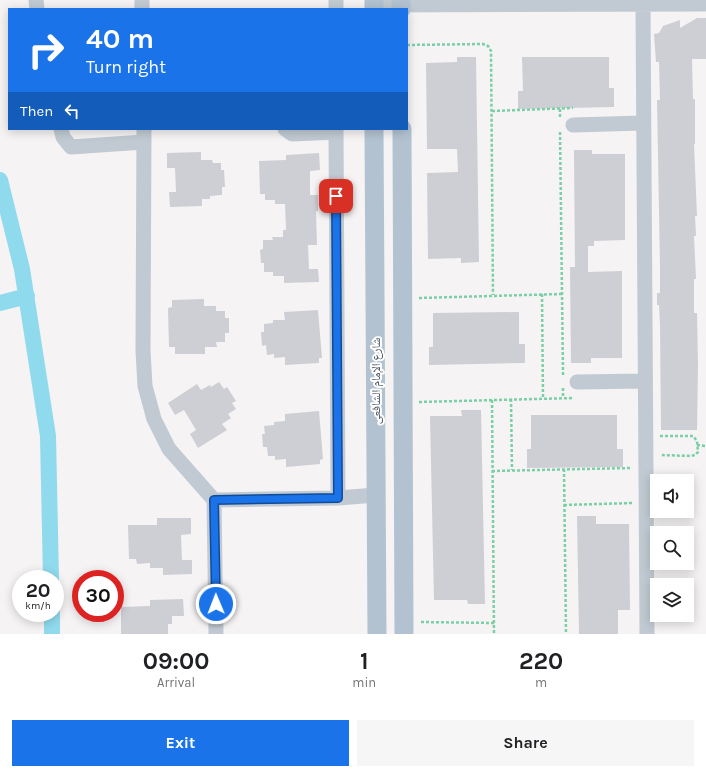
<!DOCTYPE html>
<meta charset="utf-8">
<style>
:root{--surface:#fff;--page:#f6f6f6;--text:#202124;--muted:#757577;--accent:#1a73e8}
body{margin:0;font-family:Karla,"Noto Naskh Arabic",sans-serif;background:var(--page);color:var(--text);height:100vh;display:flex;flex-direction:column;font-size:15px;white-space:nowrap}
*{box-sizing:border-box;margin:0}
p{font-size:13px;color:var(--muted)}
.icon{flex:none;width:22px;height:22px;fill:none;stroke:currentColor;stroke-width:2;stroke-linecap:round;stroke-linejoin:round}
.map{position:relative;height:634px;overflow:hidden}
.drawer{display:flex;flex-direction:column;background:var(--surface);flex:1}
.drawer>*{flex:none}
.top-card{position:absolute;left:8px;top:8px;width:400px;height:122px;border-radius:0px;box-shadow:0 2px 10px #0003;background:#1a73e8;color:#fff;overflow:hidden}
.tools{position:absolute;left:650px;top:474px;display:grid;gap:8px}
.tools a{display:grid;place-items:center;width:44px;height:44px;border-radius:0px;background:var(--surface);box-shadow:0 2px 10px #0003;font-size:20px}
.speed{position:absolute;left:12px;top:570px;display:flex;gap:8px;font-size:20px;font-weight:700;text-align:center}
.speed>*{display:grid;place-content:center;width:52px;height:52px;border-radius:50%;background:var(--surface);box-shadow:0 2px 10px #0003;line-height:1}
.speed small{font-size:10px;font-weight:400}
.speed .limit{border:6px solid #d22;background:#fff;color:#111}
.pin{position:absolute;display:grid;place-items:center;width:34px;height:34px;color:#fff;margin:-17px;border-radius:8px;box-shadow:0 2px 6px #0006}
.me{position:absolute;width:44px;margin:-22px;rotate:359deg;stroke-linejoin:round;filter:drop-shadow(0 0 3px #0008)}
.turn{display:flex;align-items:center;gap:14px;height:84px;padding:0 12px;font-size:18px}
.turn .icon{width:52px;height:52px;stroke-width:2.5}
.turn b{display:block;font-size:28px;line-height:34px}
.then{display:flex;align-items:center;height:38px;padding:0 12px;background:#0003;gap:8px;font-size:15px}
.eta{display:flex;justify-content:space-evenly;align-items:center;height:68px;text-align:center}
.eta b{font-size:24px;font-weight:700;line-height:28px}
.primary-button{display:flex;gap:8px;margin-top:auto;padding:8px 12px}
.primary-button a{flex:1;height:46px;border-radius:0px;background:var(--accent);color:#fff;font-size:16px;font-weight:700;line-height:46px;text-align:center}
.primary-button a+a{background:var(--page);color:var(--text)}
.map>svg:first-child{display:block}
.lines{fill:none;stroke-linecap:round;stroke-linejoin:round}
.canal{stroke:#90daee;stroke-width:16}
.building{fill:#cdcfd5}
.path{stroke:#7ad0a6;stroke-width:2.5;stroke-dasharray:3 2;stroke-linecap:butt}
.minor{stroke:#c1cad2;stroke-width:15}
.major{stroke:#b3c2d1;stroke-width:19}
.route-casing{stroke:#114b97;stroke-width:10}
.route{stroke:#1a73e8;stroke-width:7}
.labels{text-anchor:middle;stroke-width:4;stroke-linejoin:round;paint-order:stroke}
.street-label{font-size:12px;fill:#4a5661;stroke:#fff}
</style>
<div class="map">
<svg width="706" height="634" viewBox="0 0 706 634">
<rect width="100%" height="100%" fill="#f5f3f3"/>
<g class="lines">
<path class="canal" d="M0 180 22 269 48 436 51 579
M0 303 27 296
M52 613V634"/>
</g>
<path class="building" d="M697 18H706V59H692L693 99H695V144H694L697 216H695L696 236H694L696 279H694V313H697L698 365 697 430H661L660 325 659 305H657V293H660V267L657 100H660L659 62H656L654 34 659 33 663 26 680 20V28Z
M457 57H476L479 262 461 263V258L428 259 427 173 458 172 457 149H427L426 63 457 62Z
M522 57H609V88H614V107L518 109V91H523Z
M574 150H592V154H625V240L594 241V246H588V272L622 271V358H591V363H571L570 267H575Z
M201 152V160H212L213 163H221V170H224L225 187H222V195L210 196V199H202V206L170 207 169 192H176L175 168H167V153Z
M319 153 320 170 310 171V195H318V211H316L317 245H308L309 269H318L319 282 284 283V276H273V272H264V263H261L260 250 263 249V240H273L272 237H283V230H286L285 204H275V200H265V194H260L259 161 286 160V155Z
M204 299V306H216V311H225V318H229V333H225V342H216L217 347H205V354H175V347H169L168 308 172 307V300Z
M318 310 322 358H319V363L285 365V357L274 358V354L267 355 266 345 262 346 261 332H264V324L273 323V320H285L284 312Z
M519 312V344H525V363L429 365V347H433V313Z
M219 382 224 389 227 387 236 401 232 403 236 409 228 414 231 418 222 424 227 430 198 448 190 434 196 430 184 410 175 415 168 403 197 384 201 390 210 385 211 387Z
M461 410H481L485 604H468L467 600H434L430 416H462Z
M319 411 323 459 320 460V464L286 467V459L275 460V456H268L267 447H263L262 434H265L264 426 274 425V422L285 421V414Z
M531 415H617V449H623V467L527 468V449H531Z
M577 516H596V524H629L630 610H618V634H579Z
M157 518H191V534L181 535 182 560H192V574L163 575V568H150V563L137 564 136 559H129L128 525H157Z
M183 599 184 616H172V624H168V634H121V607L150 606V600Z"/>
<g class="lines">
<path class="path" d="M407 45 483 44 488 46 491 51 493 295
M560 109V117
M492 111 573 108
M560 132 563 375
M542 294 543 398
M419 298 562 294
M563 388V398
M511 399 512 470
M492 400 494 634
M419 402 574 398
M660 436H693L697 441 698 452 695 455 691 456 661 455
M697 445 706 446
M564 469 566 634
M492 471 632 468
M564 505 632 503
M421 622 494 623"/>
<path class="minor" d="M36 0 37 9
M142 0V9
M336 0V9
M643 4 647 634
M374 5 706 4
M573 125 643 123
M61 129 63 137 71 147 144 142
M144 129 143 351 145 386 154 419 169 449 214 500 216 634
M285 129 292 134 336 132
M336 129 338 498
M577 382 645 381
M214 500 338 498 376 495"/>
<path class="major" d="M374 0V9
M401 0V9
M374 129 377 634
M402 129 404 634"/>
</g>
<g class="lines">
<defs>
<path id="route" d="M216 604 214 500 338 498 336 196"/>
</defs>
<use href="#route" class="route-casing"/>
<use href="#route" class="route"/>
</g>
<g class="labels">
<g class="street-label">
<text transform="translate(376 381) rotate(-90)" y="4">شارع الإمام الشافعى</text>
</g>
</g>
</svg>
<div class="tools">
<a><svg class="icon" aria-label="sound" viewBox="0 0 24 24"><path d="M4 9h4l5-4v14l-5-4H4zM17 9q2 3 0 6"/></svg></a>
<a><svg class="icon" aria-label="search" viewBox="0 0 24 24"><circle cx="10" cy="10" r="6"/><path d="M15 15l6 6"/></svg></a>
<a><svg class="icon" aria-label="layers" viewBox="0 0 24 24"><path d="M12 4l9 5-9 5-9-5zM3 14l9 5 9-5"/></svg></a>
</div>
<div class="speed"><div>20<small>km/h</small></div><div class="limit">30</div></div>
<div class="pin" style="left:336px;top:196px;background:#d93025"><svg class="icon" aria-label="arrive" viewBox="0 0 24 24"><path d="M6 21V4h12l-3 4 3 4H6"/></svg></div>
<svg class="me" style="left:216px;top:604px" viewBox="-20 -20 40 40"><circle r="17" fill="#1a73e8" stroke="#fff" stroke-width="3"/><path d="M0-11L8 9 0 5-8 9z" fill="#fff"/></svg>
<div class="top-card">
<div class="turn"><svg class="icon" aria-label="right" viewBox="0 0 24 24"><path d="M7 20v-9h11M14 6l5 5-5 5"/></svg><div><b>40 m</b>Turn right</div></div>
<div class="then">Then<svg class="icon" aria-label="left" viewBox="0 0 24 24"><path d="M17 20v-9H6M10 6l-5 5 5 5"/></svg></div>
</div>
</div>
<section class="drawer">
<div class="eta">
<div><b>09:00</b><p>Arrival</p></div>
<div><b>1</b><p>min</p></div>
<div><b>220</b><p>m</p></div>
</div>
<div class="primary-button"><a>Exit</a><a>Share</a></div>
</section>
